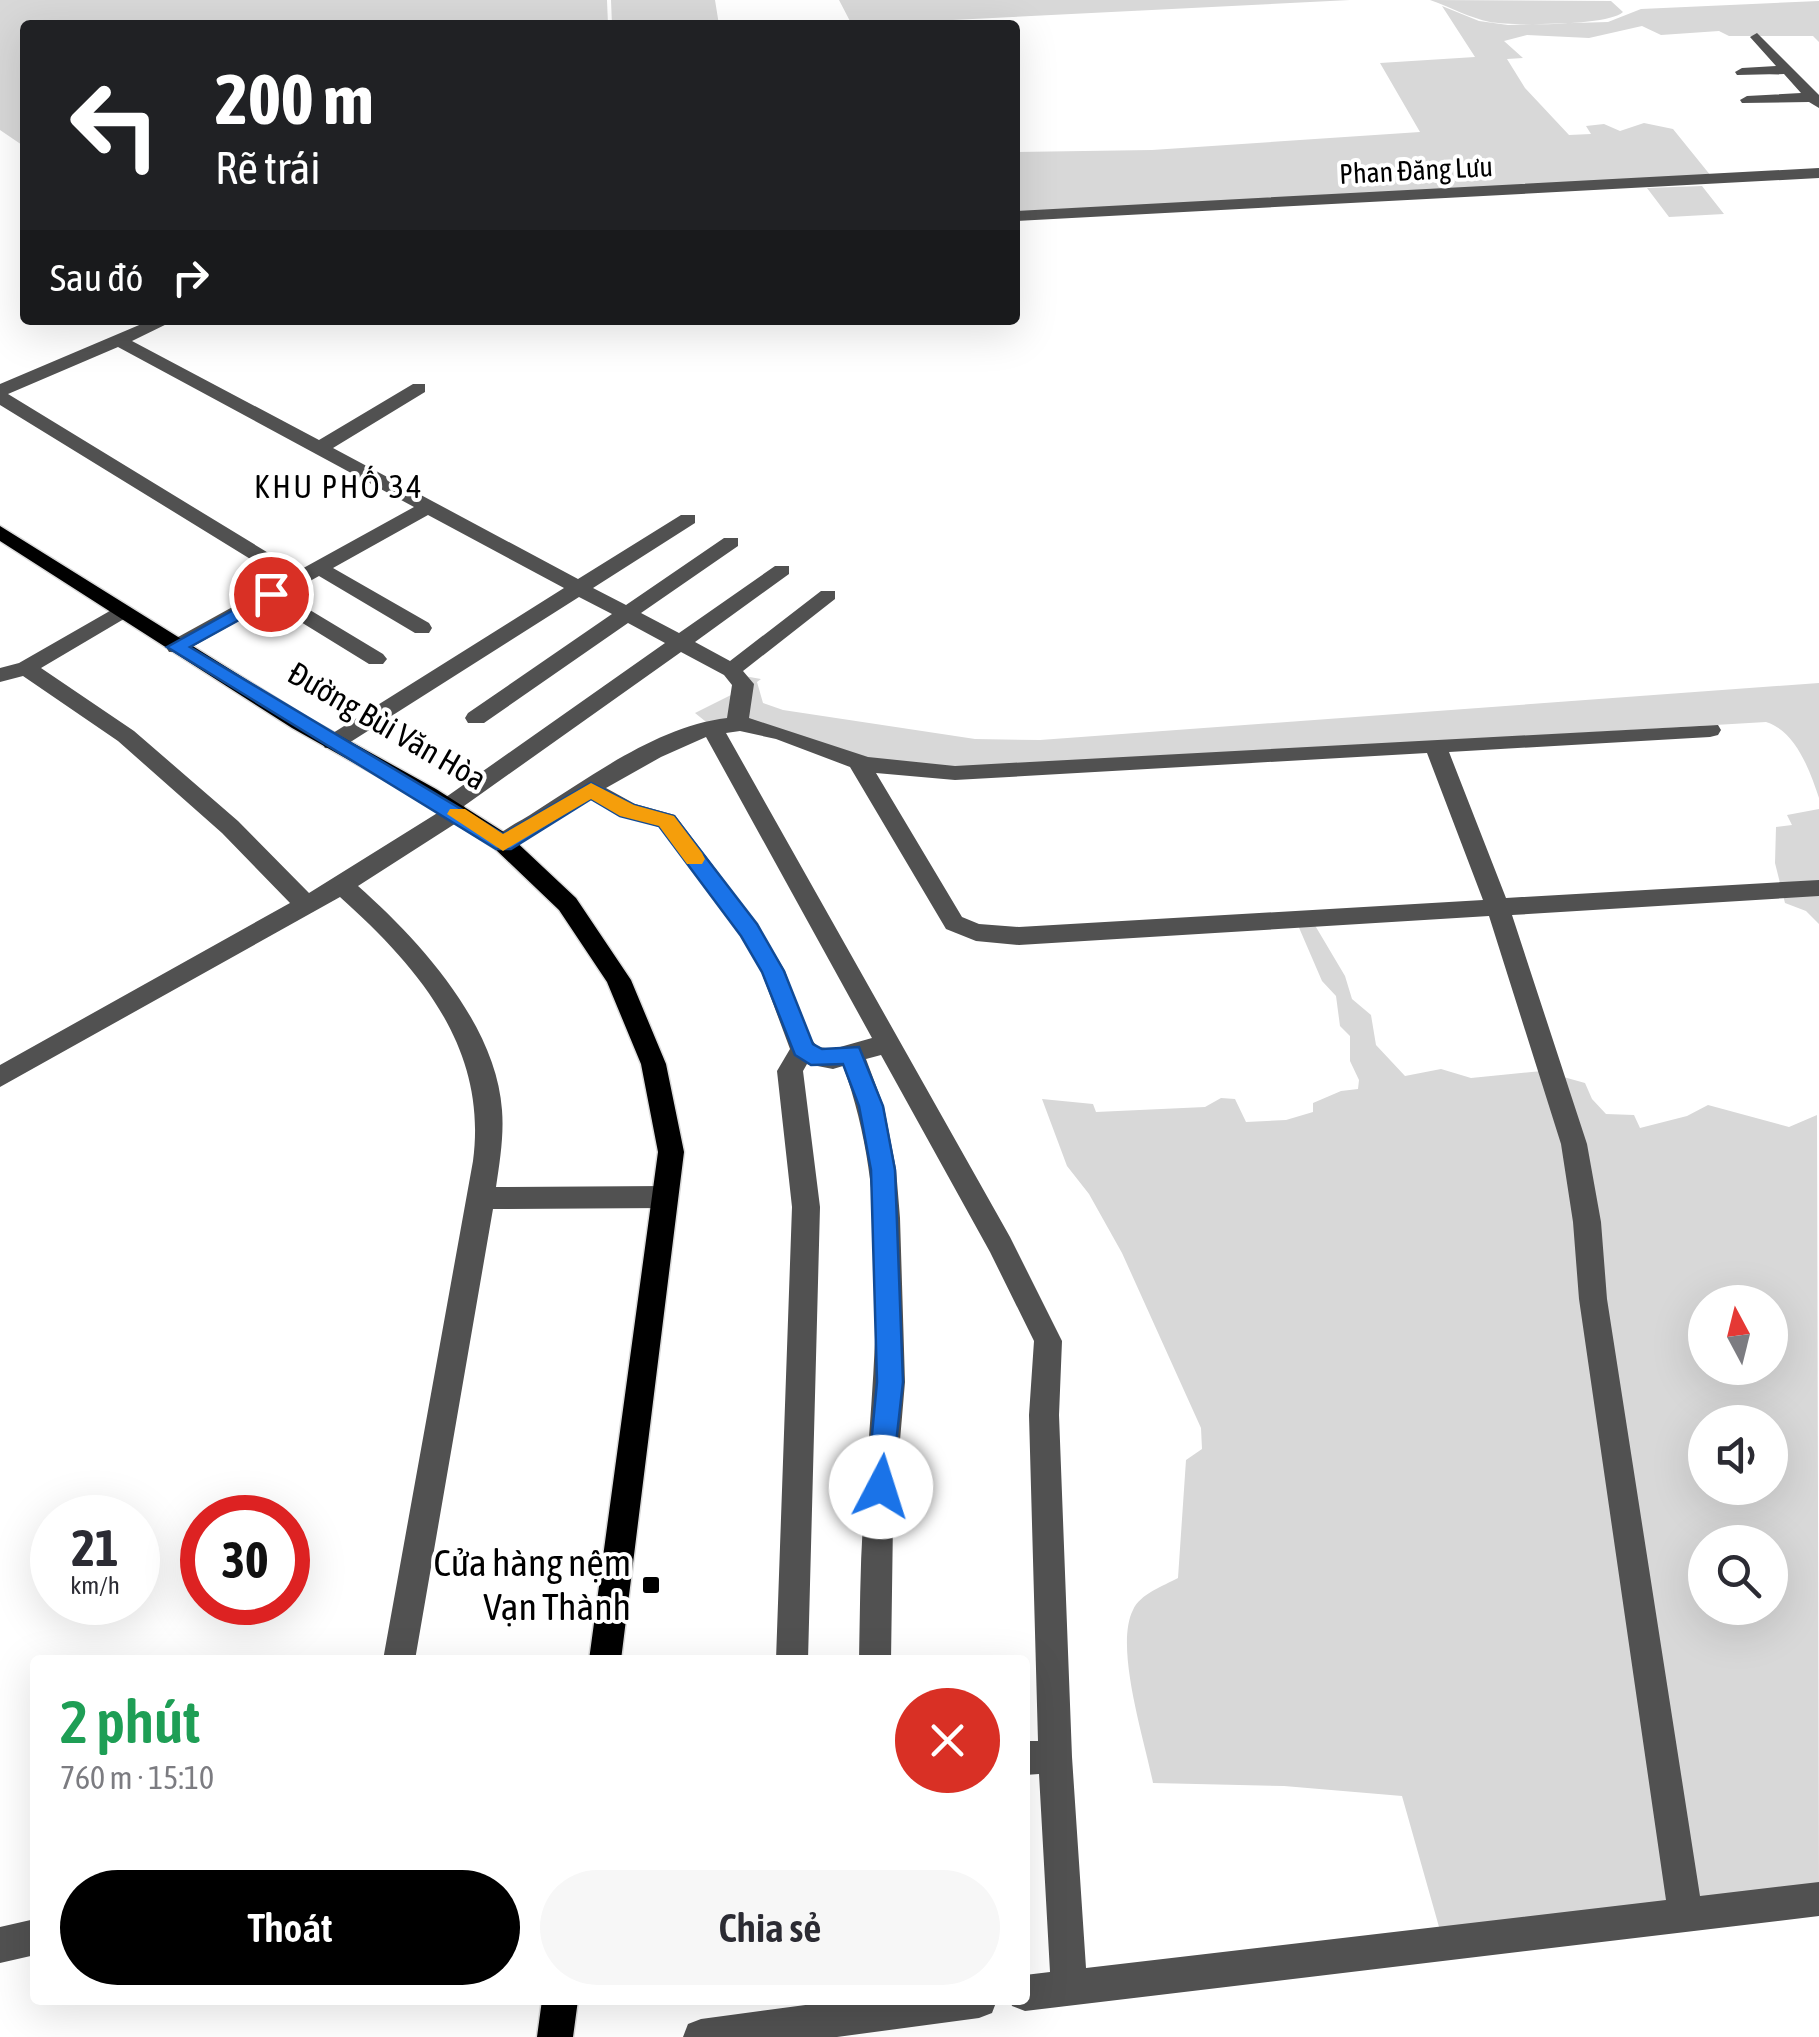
<!DOCTYPE html>
<html lang="vi">
<meta charset="utf-8">
<style>
:root{--surface:#fff;--page:#f7f7f7;--text:#2b2b33;--muted:#7c7c81;--accent:#000}
body{margin:0;font-family:"Asap Condensed",sans-serif;background:var(--page);color:var(--text);height:100vh;display:flex;flex-direction:column;font-size:38px;white-space:nowrap}
*{box-sizing:border-box;margin:0}
p{font-size:32px;color:var(--muted)}
.icon{flex:none;width:55px;height:55px;fill:none;stroke:currentColor;stroke-width:2;stroke-linecap:round;stroke-linejoin:round}
.map{position:relative;flex:1;overflow:hidden}
.sheet{position:absolute;left:30px;top:1655px;width:1000px;height:350px;display:flex;flex-direction:column;background:var(--surface);border-radius:10px;box-shadow:0 10px 40px #0002}
.sheet>*{flex:none}
.hud{position:absolute;left:20px;top:20px;width:1000px;height:305px;border-radius:10px;box-shadow:0 10px 40px #0002;background:#202124;color:#fff;overflow:hidden}
.needle{width:65px;rotate:353deg}
.tools{position:absolute;left:1688px;top:1285px;display:grid;gap:20px}
.tools a{display:grid;place-items:center;width:100px;height:100px;border-radius:50%;background:var(--surface);box-shadow:0 10px 40px #0002;font-size:50px}
.speed{position:absolute;left:30px;top:1495px;display:flex;gap:20px;font-size:50px;font-weight:700;text-align:center}
.speed>*{display:grid;place-content:center;width:130px;height:130px;border-radius:50%;background:var(--surface);box-shadow:0 10px 40px #0002;line-height:1}
.speed small{font-size:25px;font-weight:400}
.speed .limit{border:15px solid #d22;background:#fff;color:#111}
.pin{position:absolute;display:grid;place-items:center;width:85px;height:85px;color:#fff;margin:-42px;border:5px solid #fff;border-radius:50%;box-shadow:0 2px 10px #0007}
.me{position:absolute;width:110px;margin:-55px;rotate:5deg;stroke-linejoin:round;filter:drop-shadow(0 0 8px #0008)}
.turn{display:flex;align-items:center;gap:35px;height:210px;padding:0 30px;font-size:45px}
.turn .icon{width:130px;height:130px;stroke-width:2.5}
.turn b{display:block;font-size:70px;line-height:85px}
.then{display:flex;align-items:center;height:95px;padding:0 30px;background:#0003;gap:20px;font-size:38px}
.round{display:grid;place-items:center;flex:none;width:105px;height:105px;border-radius:52px;background:var(--page)}
.overview{display:flex;align-items:center;justify-content:space-between;height:170px;padding:0 30px}
h1{font-size:60px;font-weight:600;line-height:75px;color:#1e9e55}
.action{display:flex;gap:20px;margin-top:auto;padding:20px 30px}
.action a{flex:1;height:115px;border-radius:60px;background:var(--accent);color:#fff;font-size:40px;font-weight:600;line-height:115px;text-align:center}
.action a+a{background:var(--page);color:var(--text)}
.map>svg:first-child{display:block}
.green{fill:#d8d8d8;fill-rule:evenodd}
.lines{fill:none;stroke-linecap:round;stroke-linejoin:round}
.major-casing{stroke:#dbdbdb;stroke-width:3}
.minor{fill:#515151;fill-rule:evenodd}
.major{fill:#000;fill-rule:evenodd}
.route{fill:#1a73e8;stroke:#114b97;stroke-width:2.5}
.slow{fill:#f59e0b}
.poi-dot{fill:#000;stroke:#fff;stroke-width:4}
.labels{text-anchor:middle;stroke-width:8;stroke-linejoin:round;paint-order:stroke}
.far-street-label{font-size:28px;fill:#000;stroke:#fff}
.far-quarter-label{font-size:32px;letter-spacing:2.5px;fill:#000;stroke:#fff}
.street-label{font-size:32px;fill:#000;stroke:#fff}
.near-poi-label{font-size:38px;fill:#000;stroke:#fff;text-anchor:end}
</style>
<div class="map">
<svg width="1819" height="2037" viewBox="0 0 1819 2037">
<rect width="100%" height="100%" fill="#fff"/>
<path class="green" d="M0 0H607L608 25H25V147L0 130Z
M611 0H715L719 25H612Z
M839 0H1350L852 25Z
M1430 0 1611 1 1623 12C1608 26 1513 26 1490 22 1470 18 1450 7 1430 0Z
M1819 1V42L1813 36H1729L1719 31 1661 35 1642 26 1589 38 1527 35 1504 41 1523 58 1507 59 1525 88 1569 135 1591 134 1586 126 1604 124 1620 131 1644 123 1673 129 1711 176 1015 214V152L1152 150 1420 132 1380 63 1475 57 1442 6 1479 21 1508 25 1608 22 1641 9Z
M1702 186 1724 214 1669 217 1647 188Z
M744 676 761 679 757 682 763 703 783 710 975 739 1040 740 1819 683V798C1810 771 1796 731 1766 722L953 770 892 765 763 725H710L695 713 747 687Z
M1819 809V924L1806 911 1785 903 1775 863 1776 827 1792 825 1787 815Z
M1313 922 1345 976 1352 999 1371 1015 1376 1045 1405 1076 1441 1069 1471 1078 1542 1071 1585 1083 1592 1099 1606 1114 1634 1115 1640 1128 1687 1116 1708 1105 1789 1127 1817 1115 1819 1891 1441 1934 1402 1796 1284 1786 1153 1783C1145 1741 1114 1647 1133 1610 1140 1594 1163 1586 1178 1578L1186 1460 1202 1449 1201 1428 1122 1253 1089 1194 1067 1166 1042 1099 1093 1104 1096 1112 1205 1107 1221 1098 1235 1099 1246 1122 1286 1120 1313 1112V1103L1341 1091 1358 1089 1359 1080 1350 1061V1036L1340 1026 1336 996 1322 981 1297 923ZM1705 1302H1770V1368H1705ZM1705 1422H1770V1488H1705ZM1705 1542H1770V1608H1705Z"/>
<g class="lines">
<defs>
<path id="major" d="M0 526 308 718 436 789 510 836 576 898 631 980 666 1064 684 1152 621 1660H589L658 1152 641 1064 607 982 559 910 494 848 420 800 292 728 0 541Z
M542 2000H578L573 2037H537Z"/>
</defs>
<use href="#major" class="major-casing"/>
<path class="minor" d="M1757 33 1819 95V108L1809 102 1742 103 1740 100 1747 96 1801 93 1784 74 1737 75 1735 72 1742 68 1776 66 1750 37Z
M1819 168V178L1015 221V211Z
M151 320H175L132 341 319 440 413 384H425V392L333 448 578 579 681 515H695V523L593 588 626 605 724 538H738V546L641 613 679 633 775 566H789V574L695 642 730 661 821 591H835V599L743 671 754 684 749 718 868 757 955 766 1718 725 1721 730 1718 735 1710 737 1449 752 1506 898 1819 880V896L1512 915 1587 1144 1601 1222 1607 1299 1700 1896 1819 1882V1916L1025 2011 1012 2006 1010 2000H1025V1975L1050 1972 1039 1774 1025 1775V1741H1038L1029 1415 1034 1341 990 1252 881 1055 866 1059 884 1107 896 1169 900 1218 905 1382 893 1522 891 1660H859C860 1614 860 1568 863 1522 872 1372 896 1210 843 1066L833 1069 807 1064 803 1071 820 1207 808 1660H776L792 1207 777 1071 790 1049 761 971 741 936 659 827 619 815 589 799 511 849H495L491 843C501 829 522 821 536 811 593 775 659 726 727 718L732 685 724 675 681 652 464 806 467 812 464 818 358 886C419 940 496 1024 502 1110 504 1135 500 1161 496 1187L665 1186 675 1189 678 1197 675 1205 665 1208 493 1209 415 1660H383L473 1161C488 1048 419 968 340 897L0 1087V1065L290 903 222 833 118 741 23 676 0 682V668L19 663 115 608H129L132 612 129 616 41 668 134 731 238 821 309 893 439 812 436 807 439 802 665 643 628 623 484 723H468L465 718 468 713 612 614 579 597 341 748H325L322 743 325 738 564 588 428 515 333 568 429 623 432 628 429 633H415L319 576 285 595 383 654 387 659 383 664H369L270 603 183 652H169L166 647 169 642 283 579 0 405V384ZM118 347 414 507 298 571 8 394ZM740 731 776 739 850 767 946 929 976 941 1019 945 1489 916 1561 1144 1573 1222 1579 1299 1666 1900 1086 1968 1072 1757 1059 1415 1062 1341 1010 1237 726 733ZM706 737 872 1038 833 1049 818 1047 809 1037 785 971 757 924 675 815 635 804 606 788 661 757ZM1427 753 1483 900 1019 927 979 924 962 917 876 773 955 780Z
M35 1919V1955L0 1963V1927Z
M843 2000H997L992 2013 979 2018 837 2037H683L688 2024 701 2019Z"/>
<use href="#major" class="major"/>
</g>
<path class="route" d="M271 589 277 590V599L190 647 503 834 591 783 634 805 674 816 757 924 784 971 813 1044 822 1049 859 1047 883 1106 895 1170 903 1382 890 1496 881 1500 871 1496 867 1487 877 1382 871 1170 859 1106 843 1064 811 1065 795 1055 762 972 741 936 659 826 620 816 591 799 511 849H496L167 647Z"/>
<path class="slow" d="M591 783 634 805 674 816 702 853 705 859 702 864H687L659 826 620 816 591 799 503 851 447 814 450 809H465L503 834Z"/>
<rect class="poi-dot" x="641" y="1575" width="20" height="20" rx="5"/>
<g class="labels">
<g class="far-street-label">
<text transform="translate(1416 170) rotate(-3)" y="10">Phan Đăng Lưu</text>
</g>
<g class="far-quarter-label">
<text x="339" y="498">KHU PHỐ 34</text>
</g>
<g class="street-label">
<text transform="translate(387 726) rotate(30)" y="11">Đường Bùi Văn Hòa</text>
</g>
<g class="near-poi-label">
<text x="631" y="1576">Cửa hàng nệm<tspan x="631" dy="44">Vạn Thành</tspan></text>
</g>
</g>
</svg>
<div class="tools">
<a><svg class="needle" viewBox="-14 -14 28 28"><path d="M0-13l5 13h-10z" fill="#e53935"/><path d="M0 13l5-13h-10z" fill="#7c7c81"/></svg></a>
<a><svg class="icon" aria-label="sound" viewBox="0 0 24 24"><path d="M4 9h4l5-4v14l-5-4H4zM17 9q2 3 0 6"/></svg></a>
<a><svg class="icon" aria-label="search" viewBox="0 0 24 24"><circle cx="10" cy="10" r="6"/><path d="M15 15l6 6"/></svg></a>
</div>
<div class="speed"><div>21<small>km/h</small></div><div class="limit">30</div></div>
<div class="pin" style="left:271px;top:594px;background:#d93025"><svg class="icon" aria-label="arrive" viewBox="0 0 24 24"><path d="M6 21V4h12l-3 4 3 4H6"/></svg></div>
<svg class="me" style="left:881px;top:1487px" viewBox="-20 -20 40 40"><circle r="19" fill="#fff"/><path d="M0-13L10 11 0 6-10 11z" fill="#1a73e8"/></svg>
<div class="hud">
<div class="turn"><svg class="icon" aria-label="left" viewBox="0 0 24 24"><path d="M17 20v-9H6M10 6l-5 5 5 5"/></svg><div><b>200 m</b>Rẽ trái</div></div>
<div class="then">Sau đó<svg class="icon" aria-label="right" viewBox="0 0 24 24"><path d="M7 20v-9h11M14 6l5 5-5 5"/></svg></div>
</div>
<section class="sheet">
<div class="overview"><div><h1>2 phút</h1><p>760 m · 15:10</p></div><a class="round" style="background:#d93025;color:#fff"><svg class="icon" aria-label="close" viewBox="0 0 24 24"><path d="M6 6l12 12M18 6L6 18"/></svg></a></div>
<div class="action"><a>Thoát</a><a>Chia sẻ</a></div>
</section>
</div>
